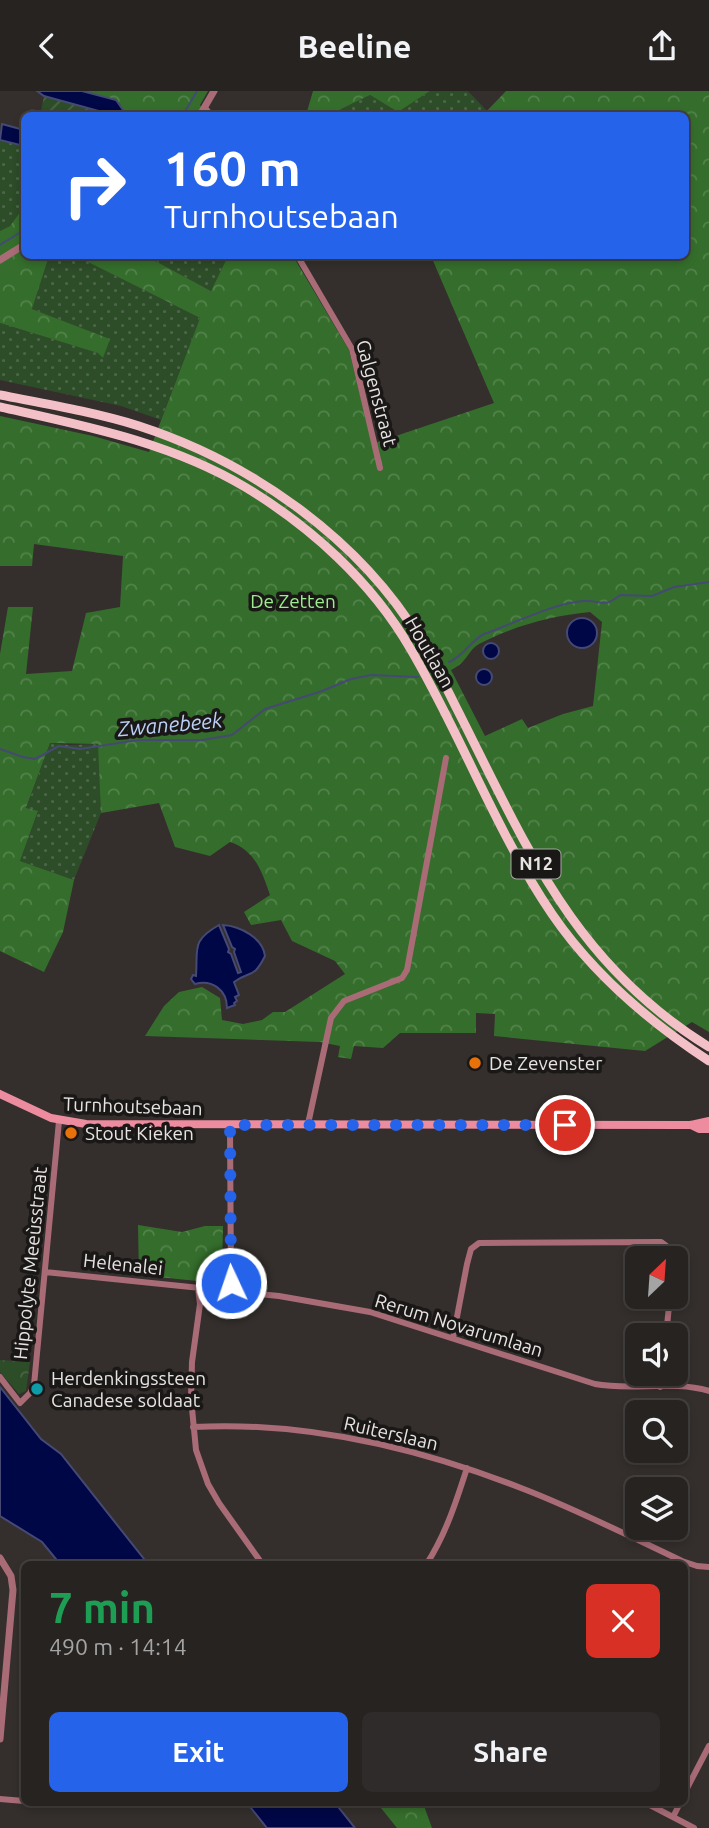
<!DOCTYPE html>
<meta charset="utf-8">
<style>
:root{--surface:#272321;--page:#2f2b2a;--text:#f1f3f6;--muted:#a4a4a5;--line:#43403f;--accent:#2563eb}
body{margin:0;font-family:Ubuntu,sans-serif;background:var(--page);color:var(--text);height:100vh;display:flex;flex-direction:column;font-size:26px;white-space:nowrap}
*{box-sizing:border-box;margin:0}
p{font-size:23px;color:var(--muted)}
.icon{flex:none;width:38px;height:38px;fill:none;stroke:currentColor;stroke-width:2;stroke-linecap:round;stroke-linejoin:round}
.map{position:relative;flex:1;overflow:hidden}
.drawer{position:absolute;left:21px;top:1470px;width:667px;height:245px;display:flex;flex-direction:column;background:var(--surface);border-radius:10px;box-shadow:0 4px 10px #0003,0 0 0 2px var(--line)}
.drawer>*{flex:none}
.guide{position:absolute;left:21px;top:21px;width:668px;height:147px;border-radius:10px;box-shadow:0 4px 10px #0003,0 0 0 2px var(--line);background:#2563eb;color:#fff;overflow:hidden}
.needle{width:46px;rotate:25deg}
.tools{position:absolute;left:625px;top:1155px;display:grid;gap:14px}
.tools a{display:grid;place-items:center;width:63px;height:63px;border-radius:10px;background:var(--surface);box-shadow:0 4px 10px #0003,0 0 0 2px var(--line);font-size:35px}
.pin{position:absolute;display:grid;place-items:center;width:60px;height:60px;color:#fff;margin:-30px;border:4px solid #fff;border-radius:50%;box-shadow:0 2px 7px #0007}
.me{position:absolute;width:77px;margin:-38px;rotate:357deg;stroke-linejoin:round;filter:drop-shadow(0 0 5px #0008)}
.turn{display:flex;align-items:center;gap:24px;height:147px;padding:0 28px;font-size:32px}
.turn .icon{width:91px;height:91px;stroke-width:2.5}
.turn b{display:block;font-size:49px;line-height:60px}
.round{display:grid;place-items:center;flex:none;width:74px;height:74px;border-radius:10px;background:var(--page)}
.head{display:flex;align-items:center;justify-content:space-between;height:119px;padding:0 28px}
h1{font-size:42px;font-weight:700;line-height:52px;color:#1e9e55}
.action{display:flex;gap:14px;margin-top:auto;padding:14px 28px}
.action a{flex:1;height:80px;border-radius:10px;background:var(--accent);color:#fff;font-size:28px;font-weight:700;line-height:80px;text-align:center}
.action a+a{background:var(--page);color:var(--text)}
header{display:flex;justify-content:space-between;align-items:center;height:91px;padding:0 28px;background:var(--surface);font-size:32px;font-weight:700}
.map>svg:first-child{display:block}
.grass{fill:url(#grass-dots)}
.forest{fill:url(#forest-crowns);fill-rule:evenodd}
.park{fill:url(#park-crowns)}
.garden{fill:url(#garden-furrows)}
.water{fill:#000746;stroke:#454974;stroke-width:2}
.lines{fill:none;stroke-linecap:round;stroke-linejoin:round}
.stream{stroke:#454974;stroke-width:2}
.minor{stroke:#a96c77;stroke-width:6}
.tertiary{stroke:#a96c77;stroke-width:7}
.secondary{stroke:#ed8c9f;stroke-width:8}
.primary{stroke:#f4c0c8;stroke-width:9}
.route{stroke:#2563eb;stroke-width:12;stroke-dasharray:0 21.6}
.food-dot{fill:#e8710a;stroke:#1a1817;stroke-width:2.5}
.culture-dot{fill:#0f9aa8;stroke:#1a1817;stroke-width:2.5}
.labels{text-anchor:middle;stroke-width:7;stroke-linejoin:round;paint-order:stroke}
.shield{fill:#1a1817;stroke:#a9a6a4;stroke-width:2}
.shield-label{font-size:18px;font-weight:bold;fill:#e6e3e1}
.street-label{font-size:19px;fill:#e6e3e1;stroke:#1a1817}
.park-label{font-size:19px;fill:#9dec90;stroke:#1a1817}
.poi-label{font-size:19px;fill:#e6e3e1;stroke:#1a1817;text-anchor:start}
.water-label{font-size:21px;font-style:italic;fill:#bcd0f7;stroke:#1a1817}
</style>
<header><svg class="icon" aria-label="back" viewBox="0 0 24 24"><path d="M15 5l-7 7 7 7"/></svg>Beeline<svg class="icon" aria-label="share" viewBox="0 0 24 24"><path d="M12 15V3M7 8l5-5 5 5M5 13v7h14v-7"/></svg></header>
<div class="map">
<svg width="709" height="1737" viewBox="0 0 709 1737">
<defs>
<pattern id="grass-dots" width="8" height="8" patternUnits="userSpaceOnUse" patternTransform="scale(1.75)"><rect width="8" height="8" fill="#2d4c28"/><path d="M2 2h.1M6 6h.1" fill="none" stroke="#4b6647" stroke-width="1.8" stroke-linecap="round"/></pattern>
<pattern id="forest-crowns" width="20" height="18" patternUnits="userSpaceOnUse" patternTransform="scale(1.75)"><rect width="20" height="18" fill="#356e2c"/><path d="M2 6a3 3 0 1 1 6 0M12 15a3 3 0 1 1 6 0" fill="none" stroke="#52834a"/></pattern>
<pattern id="park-crowns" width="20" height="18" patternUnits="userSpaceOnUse" patternTransform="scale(1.75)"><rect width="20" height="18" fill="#2d4c28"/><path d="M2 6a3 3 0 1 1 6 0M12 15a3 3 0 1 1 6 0" fill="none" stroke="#4b6647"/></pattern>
<pattern id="garden-furrows" width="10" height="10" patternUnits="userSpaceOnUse" patternTransform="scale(1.75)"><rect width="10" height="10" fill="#2d4c28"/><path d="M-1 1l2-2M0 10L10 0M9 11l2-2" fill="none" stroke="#4b6647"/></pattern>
</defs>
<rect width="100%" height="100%" fill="#342f2c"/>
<path class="grass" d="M430 0H468L487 20 483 24H319L333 22 370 4 398 21Z
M0 49 24 55C24 83 34 128 0 140Z
M49 165H76L200 227 161 329 121 315 0 289V232L99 262 103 267 109 248 32 218Z
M146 165H228L211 200Z
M50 652 69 654 99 653 101 722 74 789 20 770 38 721 26 718Z"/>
<path class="forest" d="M82 0H208L200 14 206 24H122L123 19 120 13Z
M313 0H430L398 21 370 4 333 22 306 24Z
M506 0H709V941L692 931 645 960 494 945 495 923 476 922V942H400L383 957 354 955 351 968 338 966 340 955 320 951 145 945 164 915 179 901 202 896 220 907 222 929 243 933 262 929 273 921H285L345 883 335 870 292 850 281 829 251 834 244 821 270 804C262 781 255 759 230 751L210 765 175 756 159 712 101 722 98 653 50 652 26 717 38 720 20 770 74 789 63 841 44 881 0 860V563L8 516H33L26 583 72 580 86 522 120 516 123 465 34 453 32 475H0V325L93 345 149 361 200 227 76 165H146L211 200 228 165H293L349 259 372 353 494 312 431 165 686 164V24H483ZM590 521 602 531 593 615 563 623 528 637 522 628 485 645 451 579C468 571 468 559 479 553 513 535 551 525 590 521Z
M24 116V164L49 165 32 218 110 248 103 267 98 262 0 232V140L10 135Z
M138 1134 182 1141 205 1135H223L222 1179 207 1191 139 1184Z
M377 1712H423L432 1737H397Z"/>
<path class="park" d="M0 1269 30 1271 26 1300 19 1303 0 1281Z"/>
<path class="garden" d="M44 5 102 21 105 24H29L30 18 41 20Z"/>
<path class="water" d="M37 0H82L116 9 123 19 122 24H105L102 21 44 5Z
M2 33 24 39V55L0 49Z
M567 542a15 15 0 1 1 30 0a15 15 0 1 1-30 0Z
M483 560a8 8 0 1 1 16 0a8 8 0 1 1-16 0Z
M476 586a8 8 0 1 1 16 0a8 8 0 1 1-16 0Z
M219 834 229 858 228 861 231 863 238 882 241 881 234 861 235 858 232 856 223 834C240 835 263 847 265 865 253 889 250 879 234 891L239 904 235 906 237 910 234 912 235 914 227 917C227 899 212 888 195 893L191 888 193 884 196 885C198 857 191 850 219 834Z
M0 1296 41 1348 61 1363 148 1473H60L42 1451 0 1425Z
M247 1712H335L355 1737H267Z"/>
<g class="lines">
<path class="stream" d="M183 24 197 0
M0 154 24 139
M449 571C465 564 469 551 484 543 512 533 557 511 584 510 602 509 603 518 620 504L652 505 674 496 709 491
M0 658 23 666 35 668 59 655 80 658 138 649H202L232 644 265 618 322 600 351 588 371 584 418 586"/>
<path class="minor" d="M205 17 211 24
M297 164 352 258 380 377
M308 1033 331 927 344 910 402 887 407 879 446 667
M230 1034 231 1199
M45 1181 279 1205 370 1221 595 1293C632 1300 673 1289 709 1300
M198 1197 200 1213 192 1271 191 1307 196 1359 208 1393 219 1412 263 1474
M666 1244 670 1206
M453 1247 467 1173 471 1158 479 1152 661 1151 673 1160 675 1167
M0 1286 20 1312 30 1302 34 1294 59 1030
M660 1296 662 1283
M193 1336C304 1330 418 1357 521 1397 576 1418 629 1445 682 1470L697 1475 709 1476
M426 1474C446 1443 456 1411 467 1377
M684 1703 709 1655
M0 1708 24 1710
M36 1712H43
M646 1712 694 1737
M673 1726 680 1712"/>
<path class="tertiary" d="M200 24 214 0
M0 169 24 154
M0 1467 11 1485 13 1499 0 1648"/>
<path class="secondary" d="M0 1003 51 1027 86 1033 691 1034 709 1030
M691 1034 699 1038H709"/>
<path class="primary" d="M0 304C46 313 94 321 139 335 250 371 359 447 420 548 436 574 448 601 462 628 529 761 576 874 709 956
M0 316C85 335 169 351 245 396 310 435 372 491 410 557 461 643 495 739 552 823 593 883 648 930 709 970"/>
</g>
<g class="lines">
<path class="route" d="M231 1192 230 1034H565"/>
</g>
<g class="food-dot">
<circle cx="475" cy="972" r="7"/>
<circle cx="71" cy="1042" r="7"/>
</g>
<circle class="culture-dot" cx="37" cy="1298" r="7"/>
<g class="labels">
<rect class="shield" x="511.5" y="758.5" width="49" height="29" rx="5"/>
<g class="shield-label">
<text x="536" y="779">N12</text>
</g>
<g class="street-label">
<text transform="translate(377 302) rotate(75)" y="7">Galgenstraat</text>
<text transform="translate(430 561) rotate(60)" y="7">Houtlaan</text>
<text transform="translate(133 1015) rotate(2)" y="7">Turnhoutsebaan</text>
<text transform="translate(30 1172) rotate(-84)" y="7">Hippolyte Meeùsstraat</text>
<text transform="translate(123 1173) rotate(6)" y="7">Helenalei</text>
<text transform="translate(459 1234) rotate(17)" y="7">Rerum Novarumlaan</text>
<text transform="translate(391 1342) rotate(13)" y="7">Ruiterslaan</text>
</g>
<g class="park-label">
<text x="293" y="517">De Zetten</text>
</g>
<g class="poi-label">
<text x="489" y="979">De Zevenster</text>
<text x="85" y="1049">Stout Kieken</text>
<text x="51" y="1294">Herdenkingssteen<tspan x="51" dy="22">Canadese soldaat</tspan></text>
</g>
<g class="water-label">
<text transform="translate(170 634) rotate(-5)" y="7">Zwanebeek</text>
</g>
</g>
</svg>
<div class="tools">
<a><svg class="needle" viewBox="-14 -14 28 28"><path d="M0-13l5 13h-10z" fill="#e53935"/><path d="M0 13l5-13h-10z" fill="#a4a4a5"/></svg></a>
<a><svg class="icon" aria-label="sound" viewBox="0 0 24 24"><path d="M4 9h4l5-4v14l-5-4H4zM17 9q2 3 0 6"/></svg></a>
<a><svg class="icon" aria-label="search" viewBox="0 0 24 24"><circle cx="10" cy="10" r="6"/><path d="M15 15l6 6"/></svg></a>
<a><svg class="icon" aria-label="layers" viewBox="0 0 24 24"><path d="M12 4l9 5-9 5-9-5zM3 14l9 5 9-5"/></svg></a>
</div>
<div class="pin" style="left:565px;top:1034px;background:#d93025"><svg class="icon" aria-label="arrive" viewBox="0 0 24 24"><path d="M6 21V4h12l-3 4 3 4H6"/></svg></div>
<svg class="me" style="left:231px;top:1192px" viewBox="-20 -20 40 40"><circle r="17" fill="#2563eb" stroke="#fff" stroke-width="3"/><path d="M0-11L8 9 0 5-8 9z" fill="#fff"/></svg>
<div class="guide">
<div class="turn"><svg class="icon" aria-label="right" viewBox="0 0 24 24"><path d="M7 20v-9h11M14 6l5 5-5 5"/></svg><div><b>160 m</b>Turnhoutsebaan</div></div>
</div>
<section class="drawer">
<div class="head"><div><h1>7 min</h1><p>490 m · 14:14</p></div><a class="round" style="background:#d93025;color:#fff"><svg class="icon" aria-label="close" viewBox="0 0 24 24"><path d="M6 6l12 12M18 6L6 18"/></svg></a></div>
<div class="action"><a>Exit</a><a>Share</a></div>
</section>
</div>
